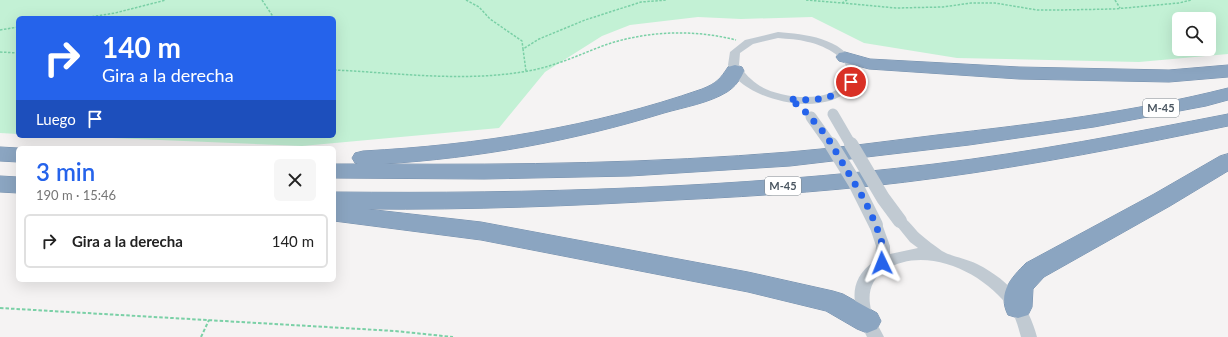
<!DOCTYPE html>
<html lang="es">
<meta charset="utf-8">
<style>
:root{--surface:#fff;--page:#f6f6f6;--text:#222;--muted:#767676;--line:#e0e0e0;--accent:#2563eb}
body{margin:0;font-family:Lato,sans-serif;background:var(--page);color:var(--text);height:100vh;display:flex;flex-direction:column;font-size:15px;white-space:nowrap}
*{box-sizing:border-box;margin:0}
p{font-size:13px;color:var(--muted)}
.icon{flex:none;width:22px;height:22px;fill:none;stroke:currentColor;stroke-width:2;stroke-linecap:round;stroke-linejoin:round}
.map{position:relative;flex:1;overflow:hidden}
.details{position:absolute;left:16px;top:146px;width:320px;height:136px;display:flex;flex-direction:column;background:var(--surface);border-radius:6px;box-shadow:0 4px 16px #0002}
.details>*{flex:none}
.top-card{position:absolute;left:16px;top:16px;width:320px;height:122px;border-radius:6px;box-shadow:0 4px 16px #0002;background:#2563eb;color:#fff;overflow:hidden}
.tools{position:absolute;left:1172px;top:12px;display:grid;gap:8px}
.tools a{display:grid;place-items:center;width:44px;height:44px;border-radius:6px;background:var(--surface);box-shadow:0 4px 16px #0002;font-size:20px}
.pin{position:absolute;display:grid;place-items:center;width:34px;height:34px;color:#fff;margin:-17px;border:2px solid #fff;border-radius:50%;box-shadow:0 1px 4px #0007}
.me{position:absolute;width:44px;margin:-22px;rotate:358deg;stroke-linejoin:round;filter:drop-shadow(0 0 3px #0008)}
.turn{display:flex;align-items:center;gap:14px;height:84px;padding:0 20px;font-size:18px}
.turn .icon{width:52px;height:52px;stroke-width:2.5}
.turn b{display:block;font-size:28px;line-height:34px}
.then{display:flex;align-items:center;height:38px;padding:0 20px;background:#0003;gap:8px;font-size:15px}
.round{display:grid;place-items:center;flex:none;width:42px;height:42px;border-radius:6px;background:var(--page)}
.headline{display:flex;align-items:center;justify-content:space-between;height:68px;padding:0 20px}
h1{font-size:24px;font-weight:600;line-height:30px;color:var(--accent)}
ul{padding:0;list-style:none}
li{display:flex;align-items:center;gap:12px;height:54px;margin:0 8px 6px;padding:0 12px;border:2px solid var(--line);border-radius:6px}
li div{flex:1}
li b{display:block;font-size:15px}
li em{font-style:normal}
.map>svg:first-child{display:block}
.green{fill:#c3f1d5;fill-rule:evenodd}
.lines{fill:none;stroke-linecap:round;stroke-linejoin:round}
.motorway-casing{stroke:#7690ad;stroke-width:1}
.path-far1{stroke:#7ad0a6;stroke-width:1.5;stroke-dasharray:2.5 1.5;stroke-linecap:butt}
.path{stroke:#7ad0a6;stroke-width:2;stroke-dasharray:3.5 2;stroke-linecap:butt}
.minor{fill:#c1cad2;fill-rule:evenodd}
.motorway{fill:#8ba5c1;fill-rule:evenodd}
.minor-bridge-far1{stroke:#c1cad2;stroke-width:11}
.minor-bridge{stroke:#c1cad2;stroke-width:14}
.route{stroke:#2563eb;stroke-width:7;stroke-dasharray:0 12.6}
.labels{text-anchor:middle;stroke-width:3.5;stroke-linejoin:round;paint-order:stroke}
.shield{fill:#fff;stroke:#808990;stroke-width:1}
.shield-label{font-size:11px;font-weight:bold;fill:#4a5661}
</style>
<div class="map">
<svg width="1228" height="337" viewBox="0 0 1228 337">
<rect width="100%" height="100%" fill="#f5f3f3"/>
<path class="green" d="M0 0H1228V54L1139 62 957 58 864 43 812 17 741 19 698 17 630 25 602 36 545 72 499 128 302 146 64 136H334V18H18V134L0 133ZM1179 19H1209V49H1179Z"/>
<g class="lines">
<defs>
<path id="motorway" d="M845 52 870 59 1019 67 1169 70 1228 65V77L1169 82 1019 79 869 69 839 61 836 57 839 53Z
M735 65 742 67 744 71C741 79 735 87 727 92 709 103 685 107 664 113 573 141 479 158 383 164 519 165 654 163 789 152 838 148 888 141 937 135 1035 124 1133 112 1228 88V100L1206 106 1094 127 969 145 790 166 630 176 484 179 334 178V164H358L355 163 352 158 355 153 363 151C478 145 593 127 702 89 717 83 720 79 728 67Z
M1228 114V126C1131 146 1034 165 937 178 850 190 763 196 676 200 574 206 470 210 367 209L481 222 748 272 833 291 843 294 877 313 881 321 877 329 867 333 857 329 826 311 748 292 481 240 334 221V192C534 194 735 188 934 164 1033 152 1130 133 1228 114Z
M0 147 18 148V162L0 161Z
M1228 154V171L1170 206 1044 277 1033 289 1032 307 1028 315 1018 318 1008 315C997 293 1011 278 1026 263L1154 194 1220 156Z
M0 176 18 177V193L0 192Z"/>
</defs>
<use href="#motorway" class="motorway-casing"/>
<path class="path-far1" d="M262 0 274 18
M466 0 479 7 490 19 522 41 523 49
M806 0 842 3 847 0
M1115 0 1120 8
M842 3 896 8 943 7 971 3H995L1037 10H1060L1114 9 1179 3 1191 0
M84 18 115 13 166 0
M0 30 18 27
M0 52 18 53
M334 70C400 73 468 83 533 70 558 65 581 54 605 45 646 31 694 29 736 40
M526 71 523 49 539 39 585 20 641 2 667 0"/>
<path class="path" d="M0 308 395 331 453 337
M201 337 209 320"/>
<path class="minor" d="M778 32C805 34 842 38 856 66 861 74 856 84 849 90 823 115 762 103 738 80 734 76 731 70 728 65L730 52 745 40ZM778 38C788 39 798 39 808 42 823 45 857 60 845 81 831 105 780 98 760 86 751 80 745 74 739 65L740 53 753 44Z
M900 216C909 219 913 228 920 234 927 240 935 246 942 251 950 256 967 259 977 264 1009 280 1028 303 1037 337H1021C1018 327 1016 317 1010 309 985 273 926 244 885 270 873 278 868 290 870 304 871 316 879 326 884 337H867C854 311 844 281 875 261L876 246 869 225 871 221 876 220 881 221 890 246V254L918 248 910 242 893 221 895 217Z"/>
<use href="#motorway" class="motorway"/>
<path class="minor-bridge-far1" d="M833 114 851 145
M811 117 831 145"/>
<path class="minor-bridge" d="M831 144 855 183 876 225
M851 144 883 198 900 221"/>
</g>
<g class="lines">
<path class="route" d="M851 82C835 101 812 101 789 99L802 108 826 135 865 201 876 225 883 246 882 263"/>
</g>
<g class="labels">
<g class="shield">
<rect x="1143" y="99" width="36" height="18" rx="3"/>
<rect x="765" y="177" width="36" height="18" rx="3"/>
</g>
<g class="shield-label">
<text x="1161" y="112">M-45</text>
<text x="783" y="190">M-45</text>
</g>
</g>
</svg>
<div class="tools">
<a><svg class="icon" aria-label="search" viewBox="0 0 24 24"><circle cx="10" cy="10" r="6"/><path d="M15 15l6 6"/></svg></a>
</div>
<div class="pin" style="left:851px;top:82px;background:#d93025"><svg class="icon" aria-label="arrive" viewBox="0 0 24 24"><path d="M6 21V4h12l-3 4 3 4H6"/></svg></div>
<svg class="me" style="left:882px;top:263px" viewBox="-20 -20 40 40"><path d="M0-17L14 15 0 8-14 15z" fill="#2563eb" stroke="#fff" stroke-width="4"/></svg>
<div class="top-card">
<div class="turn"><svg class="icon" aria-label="right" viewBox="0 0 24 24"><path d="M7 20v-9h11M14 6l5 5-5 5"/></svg><div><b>140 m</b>Gira a la derecha</div></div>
<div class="then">Luego<svg class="icon" aria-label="arrive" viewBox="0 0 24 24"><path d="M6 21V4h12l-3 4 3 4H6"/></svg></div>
</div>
<section class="details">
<div class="headline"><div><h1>3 min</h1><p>190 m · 15:46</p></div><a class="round"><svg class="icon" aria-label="close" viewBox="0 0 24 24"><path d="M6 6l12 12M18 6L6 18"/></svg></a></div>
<ul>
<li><svg class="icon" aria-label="right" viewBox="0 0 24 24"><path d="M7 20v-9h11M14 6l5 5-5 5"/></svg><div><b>Gira a la derecha</b></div><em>140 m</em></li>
</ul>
</section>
</div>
